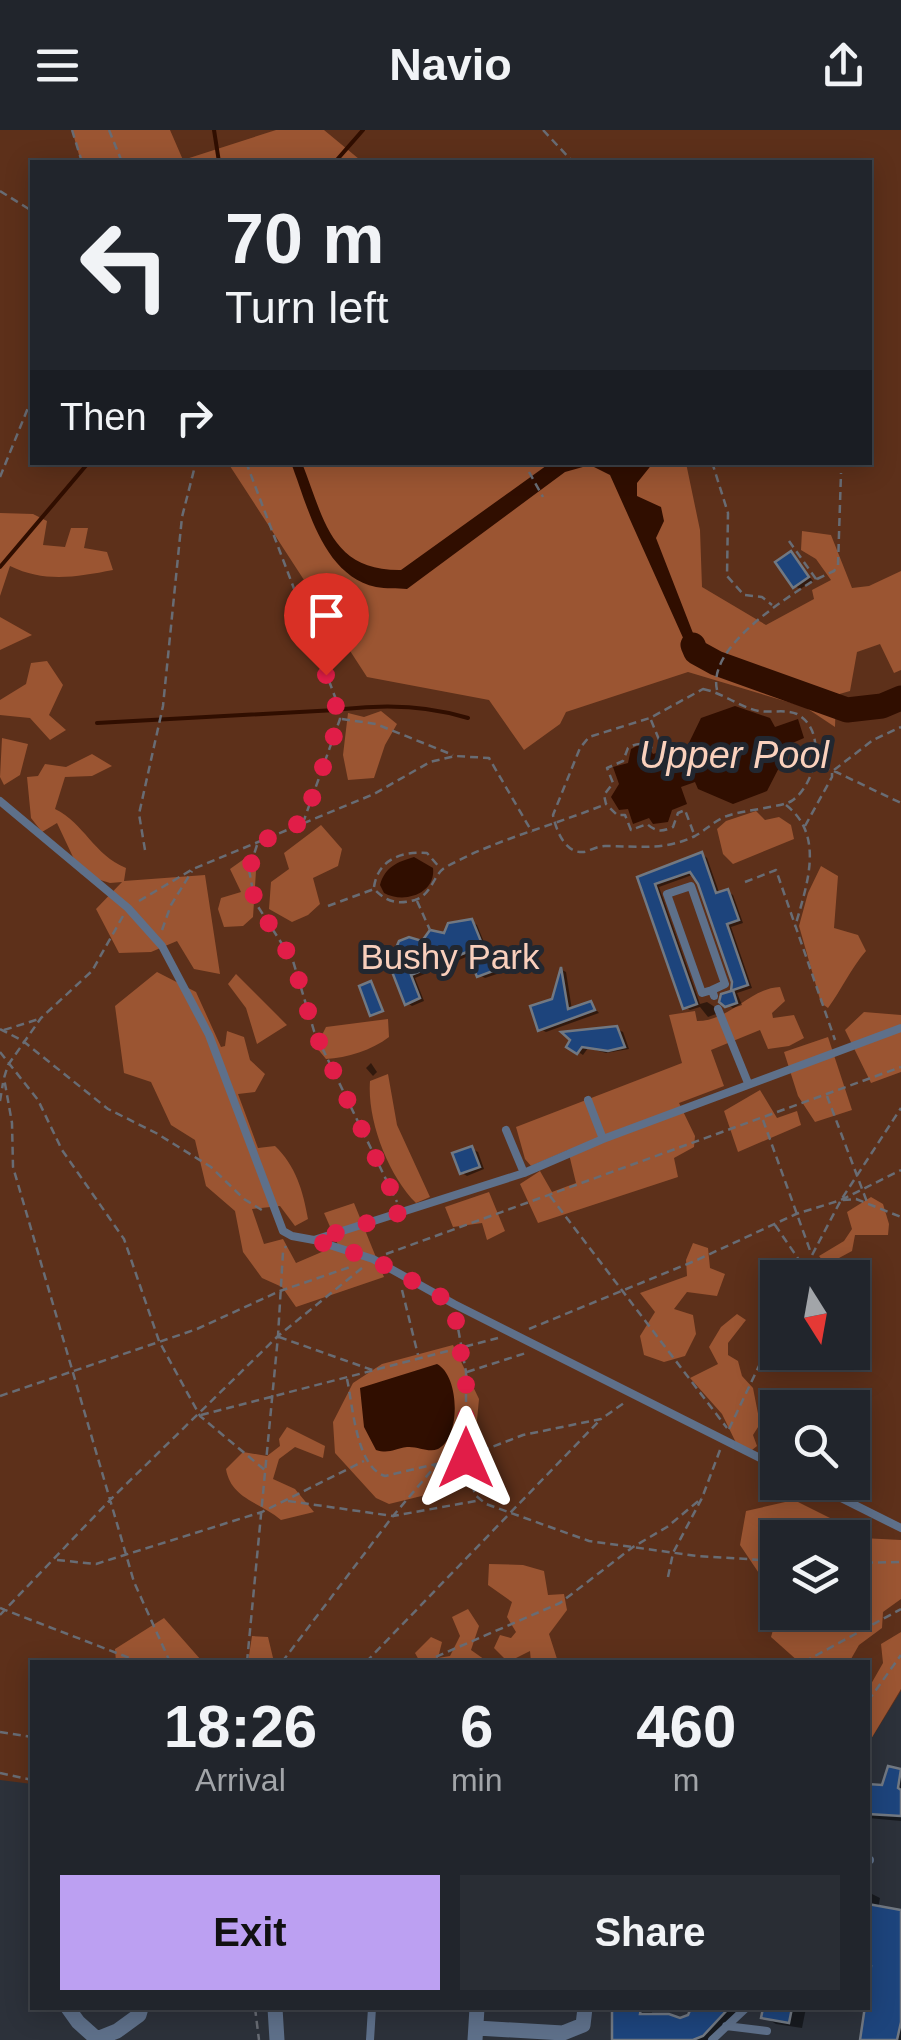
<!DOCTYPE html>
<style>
:root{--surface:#21252c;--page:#292d34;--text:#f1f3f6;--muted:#a2a5a9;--line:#3e4248;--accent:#bca0f2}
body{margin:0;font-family:Arial,sans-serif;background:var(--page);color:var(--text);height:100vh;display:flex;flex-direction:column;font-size:38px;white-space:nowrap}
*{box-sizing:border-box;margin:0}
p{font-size:32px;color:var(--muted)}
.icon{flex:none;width:55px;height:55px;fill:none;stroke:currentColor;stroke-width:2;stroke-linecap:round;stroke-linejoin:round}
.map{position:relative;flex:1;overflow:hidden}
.details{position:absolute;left:30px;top:1530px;width:840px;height:350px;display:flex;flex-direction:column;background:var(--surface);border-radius:0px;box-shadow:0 5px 25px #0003,0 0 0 2px var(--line)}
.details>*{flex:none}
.top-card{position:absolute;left:30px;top:30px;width:842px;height:305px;border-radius:0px;box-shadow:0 5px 25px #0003,0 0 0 2px var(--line);background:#21252c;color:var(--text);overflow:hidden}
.needle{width:65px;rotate:169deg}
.controls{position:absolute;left:760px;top:1130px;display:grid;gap:20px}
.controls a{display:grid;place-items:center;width:110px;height:110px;border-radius:0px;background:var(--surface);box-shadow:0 5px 25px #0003,0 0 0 2px var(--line);font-size:50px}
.pin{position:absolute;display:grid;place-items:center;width:85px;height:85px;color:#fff;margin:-102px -42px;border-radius:50% 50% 50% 0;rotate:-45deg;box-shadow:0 0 10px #0007}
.pin .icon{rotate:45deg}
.me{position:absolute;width:110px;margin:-55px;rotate:0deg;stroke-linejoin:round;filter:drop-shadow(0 0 8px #0008)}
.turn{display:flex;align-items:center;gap:35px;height:210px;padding:0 30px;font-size:45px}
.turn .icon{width:130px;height:130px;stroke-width:2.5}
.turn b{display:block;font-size:70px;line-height:85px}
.then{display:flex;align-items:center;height:95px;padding:0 30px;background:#0003;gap:20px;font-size:38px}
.eta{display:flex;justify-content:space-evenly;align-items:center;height:170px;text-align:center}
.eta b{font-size:60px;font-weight:800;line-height:70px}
.button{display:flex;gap:20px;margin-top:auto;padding:20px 30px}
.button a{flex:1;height:115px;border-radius:0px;background:var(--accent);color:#111;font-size:40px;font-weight:800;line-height:115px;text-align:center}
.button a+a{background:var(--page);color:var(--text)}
header{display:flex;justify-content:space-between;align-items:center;height:130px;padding:0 30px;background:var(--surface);font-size:45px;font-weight:800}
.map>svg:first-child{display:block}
.green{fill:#5d301a;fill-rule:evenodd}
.forest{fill:#9b5532}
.water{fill:#300e00}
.shadow{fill:#0007}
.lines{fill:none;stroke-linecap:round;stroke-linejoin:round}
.stream{stroke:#300e00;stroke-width:4}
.river{stroke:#300e00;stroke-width:25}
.building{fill:#1d447c;stroke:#717882;stroke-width:2.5}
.path{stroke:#686c74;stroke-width:2.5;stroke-dasharray:8 5;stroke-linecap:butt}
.lane{stroke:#5e708a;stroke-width:8}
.street{stroke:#5e708a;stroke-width:15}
.route{stroke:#e11d48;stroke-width:18;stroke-dasharray:0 32.4}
.labels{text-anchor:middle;stroke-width:10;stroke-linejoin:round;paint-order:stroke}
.park-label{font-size:35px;fill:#f9cfbc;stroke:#222730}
.water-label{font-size:38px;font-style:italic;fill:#fad1bd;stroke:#222730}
</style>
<header><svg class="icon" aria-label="menu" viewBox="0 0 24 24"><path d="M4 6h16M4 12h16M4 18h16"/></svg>Navio<svg class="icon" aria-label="share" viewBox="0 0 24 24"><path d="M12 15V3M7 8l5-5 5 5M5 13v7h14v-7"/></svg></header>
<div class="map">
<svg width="901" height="1910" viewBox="0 0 901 1910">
<rect width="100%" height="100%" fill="#2c313a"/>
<path class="green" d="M0 0H901V1561L868 1614V1532H32V1654L0 1650ZM32 32H870V332H32ZM778 1148H852V1222H778ZM778 1278H852V1352H778ZM778 1408H852V1482H778Z"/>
<path class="forest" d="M72 0H170L183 30 276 0H324L359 29 355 32H81Z
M228 333H686L700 400 702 457 766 495 814 469 812 460 831 450 816 429 801 420 802 401 831 405 852 458 869 456 901 441V540L894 543 880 514 857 522 850 561 836 565 835 597 805 577 688 542 566 582 560 594 524 620 489 570 367 547Z
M0 383 33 384 47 391 43 415 65 417 71 398H88L84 418 107 422 113 440C76 447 45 453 10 436L0 466Z
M0 487 32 505 0 520Z
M47 531 63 555 49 585 66 600 50 610 30 588 0 585V570L26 554 31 533Z
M381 581 397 594 385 615 374 648 348 650 343 625 348 583 364 587Z
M2 608 28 614 20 645 4 655 0 647Z
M92 624 112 636 92 646 65 647 55 679C84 693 94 725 126 738L124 751 205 745 220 844 194 839 177 811 151 822 119 823 96 779 122 752 110 753 81 744 57 693 42 702 31 688 27 647 38 646 45 634 66 637Z
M756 681 765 690 779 687 791 695 794 709 733 734 723 724 717 699 726 691Z
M321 695 342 719 338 736 313 748 320 774 308 785 292 792 269 779 271 752 289 739 284 723Z
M244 729 256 741 253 787 243 796 224 797 218 779 221 768 241 762 230 739Z
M821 736 838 746 834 798 858 805 866 821C851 838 842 859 828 878L821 873 799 796 808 763Z
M157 842 196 862 221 917 225 916 227 901 244 907 250 930 265 944 255 962 238 964 258 1018 275 1016C296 1036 303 1061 308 1089L295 1096 280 1076 252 1079 264 1114 283 1109 296 1133 338 1115 324 1083 354 1073 384 1147 296 1177 282 1157 262 1148 243 1122 235 1081 206 1056 195 1010 171 995 151 952 124 943 115 876Z
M236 844 287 895 257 914 246 878 228 854Z
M780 857 785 871 772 883 773 888 794 885 804 908 789 916 768 919 760 900 711 920 724 956 679 973 695 1006 694 1017 674 1028 678 1047 538 1093 520 1054 540 1041 552 1062 576 1053 568 1020 531 1036 525 1029 516 997 682 933 669 885 695 881 697 891C730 891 750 858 780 857Z
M864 882 901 885V942L871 953 845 900Z
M388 889 389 907C372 920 347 928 326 929L316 917 326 897Z
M828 907 852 980 815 992 798 966 784 922Z
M388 944 397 995 430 1067 416 1073C388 1045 367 990 370 951Z
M760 960 777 988 797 981 801 995 738 1022 724 981Z
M489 1062 505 1101 487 1110 482 1093 453 1097 445 1077Z
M871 1067 883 1074 889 1094 888 1105H855L852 1121 826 1135 819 1126 844 1111 852 1099 847 1082Z
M693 1113 708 1118 710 1138 725 1144 717 1166 687 1162 674 1179 693 1185 696 1204 685 1226 664 1232 644 1225 640 1206 655 1182 640 1163 687 1146 686 1130Z
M737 1184 746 1190 728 1213V1225L738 1231 742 1246 753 1258 760 1294 753 1305 757 1316 747 1324 740 1321 722 1284 690 1248 718 1234 709 1217 721 1197Z
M453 1215 479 1269 475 1311 442 1361 389 1374 376 1368 335 1323 333 1292 353 1253 382 1234Z
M287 1297 325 1316 323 1328 295 1317 279 1329 273 1349 295 1359 314 1382 281 1390C260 1372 231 1369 226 1339L243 1322 267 1326 280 1316 279 1309Z
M794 1370 838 1392 862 1408 901 1410V1469L883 1482 882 1498 859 1515 851 1529 839 1532H799L771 1507 778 1483 852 1482V1408H778L777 1470 740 1415 746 1381Z
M489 1434 523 1435 544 1441 548 1465 564 1464 567 1480 549 1504 558 1532H531L530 1521 508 1532 494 1518 500 1505 511 1508 516 1502 507 1487 512 1472 488 1455Z
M468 1479 479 1496 471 1520 488 1532H420L415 1523 431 1507 442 1512 438 1528 450 1526 460 1506 452 1487Z
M164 1488 201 1530 199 1532H116L115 1519Z
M901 1502V1559L868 1614V1554H871L883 1533 881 1514Z
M252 1506 268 1507 274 1532H248Z"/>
<path class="water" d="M291 333H302C324 388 330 441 401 440L550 333H653L637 353V366L661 377 664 391 656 408 698 516 721 524 709 538 693 530 610 345 590 335 565 342 407 459C397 458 386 459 376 457 322 445 308 376 291 333Z
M735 576 770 588 775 597 798 589 804 608 781 618 784 628 767 661 733 674 698 659 695 652 681 657 687 674 672 680 668 692 653 694 649 688 633 694 628 679 619 680 611 667 619 654 613 637 628 633 631 619 639 615 648 617 653 624 667 620 674 636 687 631 684 623 701 588Z
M414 727 433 738C436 764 404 774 384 763L380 755C385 737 397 732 414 727Z
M437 1234C460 1246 461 1308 438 1319 428 1323 418 1316 407 1317 394 1319 389 1324 376 1320L364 1297 360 1258Z"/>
<path class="shadow" d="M791 424 813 451 800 459 795 456Z
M702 724 707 728 720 765 728 762 733 765 743 793 731 797 752 858 737 863 742 875 733 878 722 871 734 862 735 851 695 744 659 757 700 874 707 872 718 879 716 884 708 887 700 877 690 880 685 877 640 748Z
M471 791 477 795 497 844 485 848 479 845 471 825 415 848 424 871 412 876 407 873 392 835 423 814Z
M562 840 566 842 572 880 591 874 599 883 546 902 540 899 554 871Z
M617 899 623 902 629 919 606 923 588 918 583 925 569 916Z
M371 933 377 942 373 946 366 938Z
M472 1019 478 1022 484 1039 467 1046 462 1043Z
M890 1639 901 1642V1691L868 1688V1656H884Z
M868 1762 880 1768 878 1779 901 1782V1910H863L873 1838 868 1837Z
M615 1878H652V1887L680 1891 689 1887 694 1878H748L717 1910H614Z
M765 1878H806L802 1898 776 1894 764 1887Z"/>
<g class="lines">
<path class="stream" d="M214 0 219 32
M335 32 363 0
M0 437 89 332
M344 579C387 574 427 575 468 588
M97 593 336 580"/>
<path class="river" d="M693 515 696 522 716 533 847 580 882 576 901 568"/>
</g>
<path class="building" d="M791 421 809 447 793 458 775 432Z
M702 722 716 763 728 759 739 790 727 794 748 855 733 860 737 873 725 877 719 872 721 864 731 861 732 852 698 754 690 742 655 754 697 874 683 879 637 747Z
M472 789 493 841 477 847 467 822 411 845 420 868 405 875 389 834 401 829 396 818 399 811 409 807 422 811 430 800 444 803 448 793Z
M561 837 568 879 591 871 595 880 538 901 530 876 552 869Z
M371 851 383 881 370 886 359 856Z
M617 896 625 917 608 921 582 917 577 924 566 917 570 910 561 902Z
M472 1016 480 1037 460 1044 452 1023Z
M888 1636 901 1639 898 1658 901 1660V1686L868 1684V1654L882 1655Z
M868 1774 901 1780V1892L897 1910H860L871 1836 868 1835Z
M612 1878H641L640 1884H669L680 1888 688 1885 691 1878H729L703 1906 693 1910H612Z
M763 1878H792L789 1893 761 1888Z"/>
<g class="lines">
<path class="path" d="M72 0 82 32
M109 0 122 32
M543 0 573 32
M0 61 32 81
M246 332 340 580V589L304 690
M712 332 728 383 727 446 744 465 762 467 772 475
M529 342 543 367
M0 347 32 268
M817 449 834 441 838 435 841 343
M703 559C723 563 739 577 759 581 771 583 786 579 797 584 827 600 817 652 793 670 785 677 742 680 727 686 715 690 706 700 695 706 664 721 638 716 605 716 598 716 591 720 584 722 565 724 556 700 553 685L580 618 589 607 650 588Z
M717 560C707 517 785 469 816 449L789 411
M342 589 376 594 453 625
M651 590 662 617 654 619C644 613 638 612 628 618L623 631 607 638 613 653 604 665 606 674 617 685H625L631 700 647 694C656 702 662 702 673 697L678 683 685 680 694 704
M834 640 873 610 901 597
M834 641 901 673
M786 675C826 706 806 757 795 797
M805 696 832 647V641L815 634
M257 715 249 740 255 772 293 831 314 901 397 1072
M145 720 139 684 163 576 182 387 196 332
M745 752 776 740 835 910
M374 757C378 729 402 721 427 723L440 738
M139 771 193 739 374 664 430 632 455 626 489 628 532 702
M417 771 430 800
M328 776 374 759C387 772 397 775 415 770 433 764 433 744 446 737 494 710 555 695 606 674
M123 786 92 841 41 888 8 935 4 948 12 993 13 1037 134 1452 170 1532
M162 800 171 775 192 741
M0 899 23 911 108 979 156 1003 211 1037 244 1069 265 1082
M4 900 39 889
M0 922 38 970 62 1020 124 1109 159 1211 200 1286 266 1341
M827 966 867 1072
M0 971 3 953
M763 990 811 1123
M550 1066 727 1298
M843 1070 856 1069 901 1087
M775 1095 804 1137
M386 1124 901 937
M800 1148 841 1070 901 978
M402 1160 418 1225
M456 1187 466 1242V1327L475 1365 486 1374 589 1411 697 1426 778 1431
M529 1199 697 1130 796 1084 841 1070 901 1040
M279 1207 375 1241
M467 1242 526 1223
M347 1249C353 1276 356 1337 385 1346L466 1327 523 1305 601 1289 624 1273
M0 1266 197 1199 280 1161 353 1136
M201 1285 498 1208
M729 1299 778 1196
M288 1371 393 1386 481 1370
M57 1430 96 1434 262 1382 364 1331
M852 1433 901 1432
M668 1447 673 1423 702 1368 720 1320
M0 1478 140 1532
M0 1485 111 1369 278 1206 362 1138
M247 1532 278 1206 283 1122 286 1116
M282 1532 393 1386 438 1333
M366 1532 600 1290
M424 1532 560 1473 633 1417 667 1397 702 1368
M804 1532 901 1479
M868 1571 901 1525
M0 1602 32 1607
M0 1643 32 1650
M255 1878 259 1910"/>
<path class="lane" d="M0 671 128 778 162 816 209 905 283 1101 292 1106 314 1110 524 1043
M712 860 725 854 691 756 667 764 702 863 712 860 714 866
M718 879 748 953
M588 970 603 1009
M506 1000 524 1043 603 1009 901 898
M314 1110 373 1129 454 1174 778 1337
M809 1352 901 1398
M868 1730H870
M726 1896 767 1901
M370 1910 372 1878
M712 1910 746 1878"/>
<path class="street" d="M68 1878 78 1892 97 1909
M275 1878 277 1910
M477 1898 563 1903 583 1895 585 1878
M97 1909 117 1901 139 1885 141 1878
M475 1910 477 1878"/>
</g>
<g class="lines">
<path class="route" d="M326 545 340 589 304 691 258 713 249 740 255 772 293 831 314 901 402 1082 314 1110 373 1129 454 1174 459 1216 466 1242V1328"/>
</g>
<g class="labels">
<g class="park-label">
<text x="450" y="839">Bushy Park</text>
</g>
<g class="water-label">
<text x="734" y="638">Upper Pool</text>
</g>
</g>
</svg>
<div class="controls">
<a><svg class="needle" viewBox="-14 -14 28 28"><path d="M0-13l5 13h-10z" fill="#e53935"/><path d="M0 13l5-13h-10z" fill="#a2a5a9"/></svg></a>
<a><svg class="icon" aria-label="search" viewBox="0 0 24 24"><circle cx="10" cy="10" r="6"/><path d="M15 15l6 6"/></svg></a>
<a><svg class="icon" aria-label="layers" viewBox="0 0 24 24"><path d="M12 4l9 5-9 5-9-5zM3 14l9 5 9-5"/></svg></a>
</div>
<div class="pin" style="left:326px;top:545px;background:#d93025"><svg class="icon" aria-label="arrive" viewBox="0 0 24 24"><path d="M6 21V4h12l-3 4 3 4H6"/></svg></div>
<svg class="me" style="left:466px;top:1328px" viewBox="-20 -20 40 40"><path d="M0-17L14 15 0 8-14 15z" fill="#e11d48" stroke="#fff" stroke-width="4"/></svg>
<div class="top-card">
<div class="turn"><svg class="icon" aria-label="left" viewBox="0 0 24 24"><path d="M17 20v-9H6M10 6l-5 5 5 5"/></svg><div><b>70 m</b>Turn left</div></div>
<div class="then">Then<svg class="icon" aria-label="right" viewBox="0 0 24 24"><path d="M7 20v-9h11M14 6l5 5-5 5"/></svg></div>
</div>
<section class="details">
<div class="eta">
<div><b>18:26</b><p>Arrival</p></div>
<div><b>6</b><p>min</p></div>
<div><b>460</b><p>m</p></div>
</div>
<div class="button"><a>Exit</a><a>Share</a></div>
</section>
</div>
